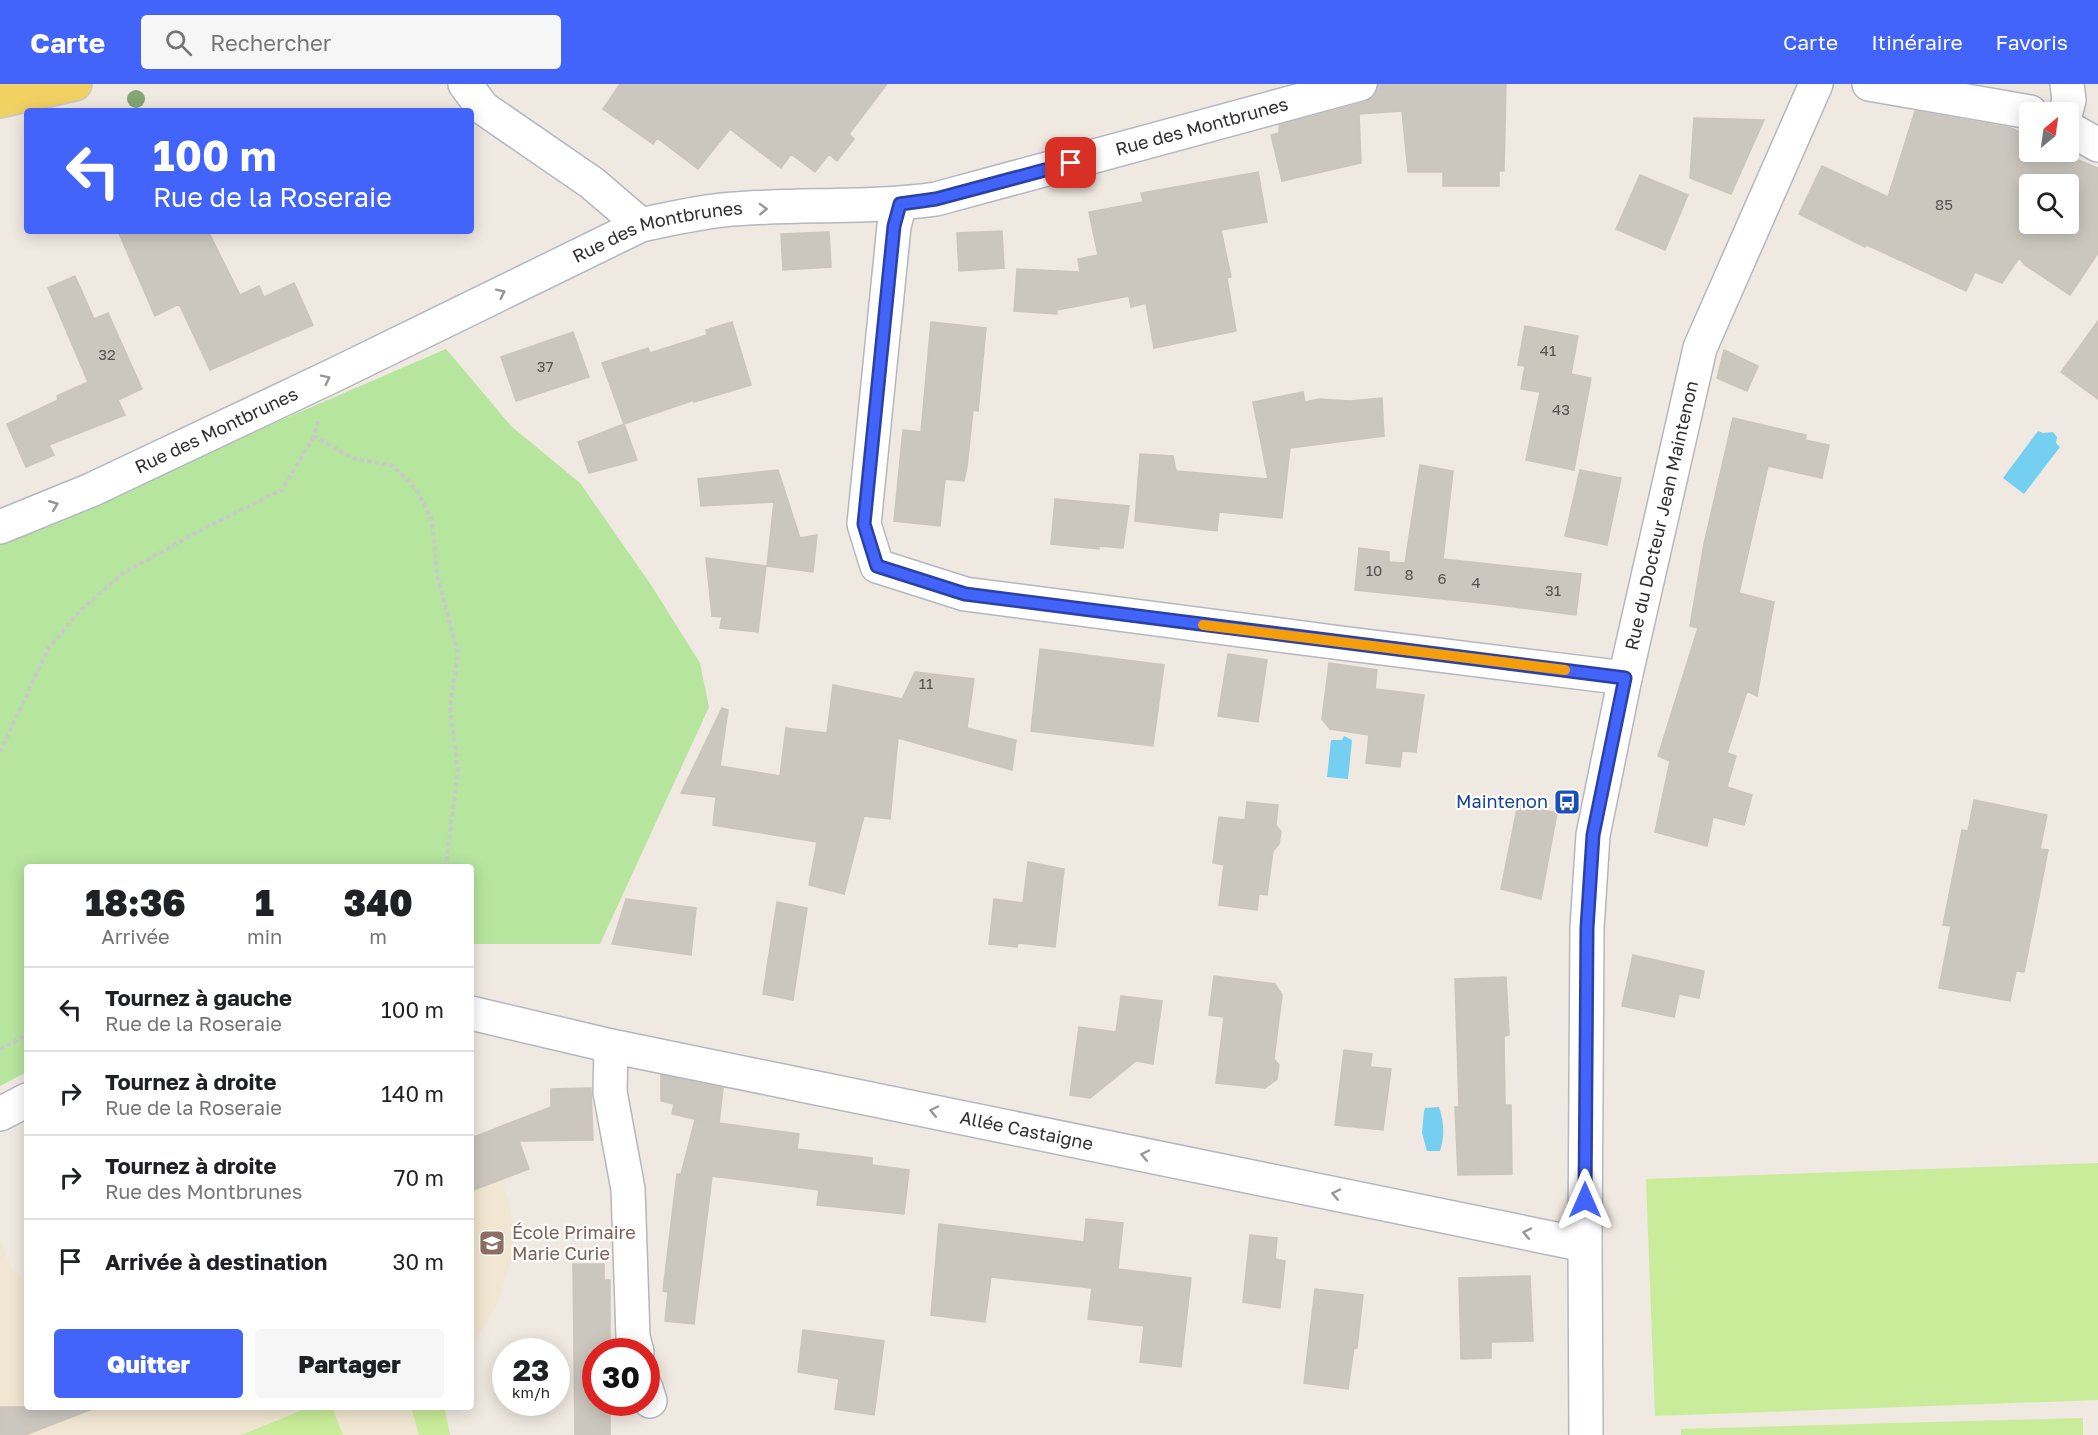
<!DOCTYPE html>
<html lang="fr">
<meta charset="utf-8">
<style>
:root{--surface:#fff;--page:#f6f6f6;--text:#202124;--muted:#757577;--line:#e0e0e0;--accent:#4264fb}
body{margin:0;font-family:"Golos Text",sans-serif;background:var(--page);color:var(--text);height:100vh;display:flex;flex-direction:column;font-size:22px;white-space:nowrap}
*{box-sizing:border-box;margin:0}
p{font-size:20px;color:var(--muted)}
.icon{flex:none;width:33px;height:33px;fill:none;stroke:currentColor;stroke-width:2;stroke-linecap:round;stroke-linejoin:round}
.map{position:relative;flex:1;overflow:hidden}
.side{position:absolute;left:24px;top:780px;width:450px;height:546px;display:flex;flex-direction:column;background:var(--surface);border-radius:6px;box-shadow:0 3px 15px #0003}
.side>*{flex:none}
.banner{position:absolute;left:24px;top:24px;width:450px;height:126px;border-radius:6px;box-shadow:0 3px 15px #0003;background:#4264fb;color:#fff;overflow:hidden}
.needle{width:39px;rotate:29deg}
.tools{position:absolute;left:2019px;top:18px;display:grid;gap:12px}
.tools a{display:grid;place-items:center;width:60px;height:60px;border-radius:6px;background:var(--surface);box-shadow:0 3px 15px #0003;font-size:30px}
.speed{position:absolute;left:492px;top:1254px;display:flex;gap:12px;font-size:30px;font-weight:700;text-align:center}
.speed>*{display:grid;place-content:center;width:78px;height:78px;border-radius:50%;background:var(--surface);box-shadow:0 3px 15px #0003;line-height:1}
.speed small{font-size:15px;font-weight:400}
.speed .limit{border:9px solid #d22;background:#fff;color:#111}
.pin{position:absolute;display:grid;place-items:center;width:51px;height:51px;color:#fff;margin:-26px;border-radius:12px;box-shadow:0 3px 9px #0006}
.me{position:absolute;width:66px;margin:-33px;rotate:0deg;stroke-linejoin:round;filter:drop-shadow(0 0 4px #0008)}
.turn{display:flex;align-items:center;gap:21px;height:126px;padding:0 30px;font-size:27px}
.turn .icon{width:78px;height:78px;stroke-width:2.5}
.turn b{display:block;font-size:42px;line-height:51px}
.eta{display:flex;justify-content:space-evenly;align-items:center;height:102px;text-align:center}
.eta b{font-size:36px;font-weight:800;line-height:42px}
.button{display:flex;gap:12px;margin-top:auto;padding:12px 30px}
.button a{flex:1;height:69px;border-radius:6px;background:var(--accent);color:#fff;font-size:24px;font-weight:800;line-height:69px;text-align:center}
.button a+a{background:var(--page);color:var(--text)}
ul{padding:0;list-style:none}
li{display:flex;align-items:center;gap:18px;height:84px;padding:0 30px;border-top:2px solid var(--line)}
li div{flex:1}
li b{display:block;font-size:22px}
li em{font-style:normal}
header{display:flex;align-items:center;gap:36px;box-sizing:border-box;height:84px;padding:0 30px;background:var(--accent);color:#fff}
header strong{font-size:28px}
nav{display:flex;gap:33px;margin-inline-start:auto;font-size:21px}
.search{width:420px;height:54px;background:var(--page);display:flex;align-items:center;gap:15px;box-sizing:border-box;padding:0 21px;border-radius:6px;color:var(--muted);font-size:22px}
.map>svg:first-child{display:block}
.education{fill:#f0e6d1}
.green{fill:#b6e59e}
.pitch{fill:#c9ec9a}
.water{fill:#75cff0}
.building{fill:#cbc7bf;stroke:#cbc5ba;stroke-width:1.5;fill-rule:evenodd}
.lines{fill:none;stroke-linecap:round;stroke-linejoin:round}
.minor-casing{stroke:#b4b7c1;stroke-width:36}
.major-casing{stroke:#c9c9c9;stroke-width:36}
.path{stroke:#c9c9c9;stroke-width:4;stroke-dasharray:4.5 3;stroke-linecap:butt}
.minor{stroke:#fff;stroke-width:33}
.major{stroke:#f2d163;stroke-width:33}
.tree{fill:#84a574}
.oneway{stroke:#969696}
.route-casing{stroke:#2b41a3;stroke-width:15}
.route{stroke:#4264fb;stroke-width:10}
.slow{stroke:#f59e0b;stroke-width:10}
.labels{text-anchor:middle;stroke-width:4.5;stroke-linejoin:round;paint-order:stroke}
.number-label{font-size:15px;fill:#555452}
.street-label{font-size:18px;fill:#2e2e2e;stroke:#fff}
.transit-label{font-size:18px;fill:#164399;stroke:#fff;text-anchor:end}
.education-label{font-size:18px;fill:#785e54;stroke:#fff;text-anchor:start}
</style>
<header>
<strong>Carte</strong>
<div class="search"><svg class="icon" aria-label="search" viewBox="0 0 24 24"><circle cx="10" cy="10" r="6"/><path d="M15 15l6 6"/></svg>Rechercher</div>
<nav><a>Carte</a><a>Itinéraire</a><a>Favoris</a></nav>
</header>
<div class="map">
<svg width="2098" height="1351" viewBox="0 0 2098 1351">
<rect width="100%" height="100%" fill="#efe9e1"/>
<path class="education" d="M511 1038 529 1085 501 1095 508 1115 514 1144 512 1174 496 1223 471 1263V1054Z
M0 1156 11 1184 27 1199V1323H444L450 1351H0Z"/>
<path class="green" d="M446 265 511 342 580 399 651 501 700 579 709 623 600 860H471V783H27V988L0 1002V457Z"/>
<path class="pitch" d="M2098 1079V1316L1655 1332 1646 1095Z
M310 1323H332L343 1351H241Z
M411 1323H444L450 1351H419Z
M2083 1334V1351H1681V1345Z"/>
<path class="water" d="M2038 347 2043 349 2053 348 2057 353 2056 359 2060 363 2024 410 2003 394Z
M1344 652 1352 656 1348 695 1327 693 1331 656H1342Z
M1439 1023C1444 1038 1445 1052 1440 1067H1427L1422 1049 1424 1027 1425 1024Z"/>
<path class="building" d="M620 0H887L849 50 854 55 837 77 829 70 815 88 791 70 781 84 730 45 698 85 657 54 653 60 603 25Z
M1378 0H1506L1504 87H1499V102H1443V88H1408L1402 27 1359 30 1361 79 1282 97 1271 51 1279 49V41L1365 18 1374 13 1378 5Z
M1915 27 2011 44 2030 53V68H2059L2098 84V169L2070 211 2025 181 2019 174 2002 199 1975 188 1966 207 1867 161 1865 163 1799 130 1822 82 1888 113ZM2030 100H2068V140H2030Z
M1694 34 1764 36 1731 110 1690 94Z
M1258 88 1267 138 1221 146 1231 193 1227 194 1236 247 1154 264 1146 219 1131 223 1129 212 1057 226V230L1014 227 1017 185 1080 188 1078 175 1098 171 1089 128 1143 118 1141 109Z
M1640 91 1688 111 1665 166 1616 145Z
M118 147H208L240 211 259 202 264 213 294 199 313 241 210 286 179 220 155 232Z
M1002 147 1004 184 959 187 957 149Z
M829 148 831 183 783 186 781 150Z
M75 192 94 235 108 229 142 305 118 316 125 331 49 361 54 371 26 383 7 340 58 316 57 312 88 298 48 204Z
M2098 237V315L2061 288Z
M732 238 751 301 694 318V316L624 340 602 279 648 264 650 269 707 251 706 246Z
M931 238 986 244 978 327 973 326 967 383 964 397 945 395 940 442 894 437 903 346 921 348Z
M1525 242 1578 252 1571 290 1591 294 1574 386 1526 376 1540 308 1521 305 1525 282 1518 281Z
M573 248 589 293 516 317 501 273Z
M1724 266 1758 282 1747 307 1717 294Z
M1303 308 1305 318 1319 315 1350 317 1382 314 1384 352 1290 364 1282 434 1219 428 1217 447 1135 437 1140 370 1173 372 1176 387 1268 395 1253 318Z
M1733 334 1806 351 1805 356 1829 361 1822 394 1768 382 1739 509 1774 518 1757 612 1747 607 1727 669 1736 672 1727 703 1752 711 1744 741 1713 733 1707 762 1655 748 1670 677 1658 672 1698 544 1690 542 1704 460Z
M624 340 637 376 589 389 578 358Z
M1420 381 1453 387 1443 475 1581 490 1576 531 1491 520 1355 506 1359 464 1389 468V478L1405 479Z
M778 386 800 454 817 451 813 488 767 482 774 418 701 422 698 395Z
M1580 386 1621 394 1607 461 1565 452Z
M1055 415 1129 422 1123 464 1099 462V465L1051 460Z
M706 474 766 482 758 548 720 544 722 533 712 532Z
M1040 565 1164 581 1153 662 1031 647Z
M1228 570 1267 576 1258 638 1218 632Z
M1329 579 1377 586 1375 605 1424 611 1416 668 1402 667 1400 683 1366 679 1369 651 1330 645 1322 635Z
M915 588 974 595 967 644 1016 656 1012 686 898 654 890 735 864 732 844 810 809 801 817 758 713 741 716 713 681 709 722 624 728 626 720 682 780 692 786 644 827 649 833 601 902 615Z
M1974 716 2047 731 2040 765 2048 766 2041 802 2024 888 2016 887 2010 917 1939 904 1951 842 1943 841 1962 746 1968 747Z
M1247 718 1278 721 1276 741 1281 748 1279 760 1273 767 1267 811 1259 810 1257 826 1219 821 1224 781 1213 779 1219 733 1245 736Z
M1518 720 1557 729 1541 815 1501 805Z
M1028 778 1064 785 1055 863 1018 859 1017 863 989 860 994 815 1023 819Z
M626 815 696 824 691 871 612 860Z
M777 818 807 824 793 916 763 910Z
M1633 871 1704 887 1699 914 1679 910 1674 933 1622 922Z
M1214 892 1275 900 1282 911 1274 975 1279 981 1277 995 1265 1004 1216 999 1224 933 1209 931Z
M1506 893 1509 951 1504 952 1505 1021H1511L1512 1090 1458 1091 1455 1023H1459L1455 895Z
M1121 912 1162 917 1153 980 1136 977 1090 1014 1070 1011 1079 943 1116 948Z
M1344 966 1372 970 1370 983 1391 985 1383 1046 1335 1041Z
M661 991 723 1004 719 1039 799 1050 797 1065 872 1074V1081L909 1086 904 1130 817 1121 819 1106 712 1092 694 1240 665 1237 668 1208 663 1207 677 1090H681L695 1036 707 1038 672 1030 674 1020 661 1017Z
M591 1004 593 1056 519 1057 529 1085 471 1107V1054L551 1023V1005Z
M1086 1135 1123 1139 1118 1185 1191 1194 1181 1283 1140 1278 1144 1242 1088 1235 1092 1204 991 1193 985 1238 931 1231 939 1140 1084 1158Z
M1250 1151 1277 1154 1275 1175 1285 1177 1280 1224 1243 1218Z
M573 1180H604V1196H610V1268H596V1318H610V1351H575Z
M1530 1192 1533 1257 1491 1258V1274L1461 1275 1459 1194Z
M1315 1205 1363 1211 1357 1264 1354 1263 1348 1305 1304 1299Z
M803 1246 884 1257 874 1331 835 1325 839 1295 798 1288Z
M0 1323H91L92 1325 25 1351H0Z"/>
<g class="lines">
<defs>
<g id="minor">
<path d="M465 0 483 24 592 99 641 141"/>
<path d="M1869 0 2030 28"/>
<path d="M2066 28 2069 16 2067 0"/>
<path d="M2068 44 2098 61"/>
<path d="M900 120 894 142 864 440 877 482 965 510 1341 559 1625 594"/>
<path id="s1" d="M0 443 91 406 332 292 641 141C668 135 695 129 723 126 794 119 865 125 936 115L1360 0"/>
<path id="s2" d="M471 929 611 962 1585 1161"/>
<path d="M611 962 610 1008 628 1105 633 1253 637 1268"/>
<path d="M0 1030 27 1016"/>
<path d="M646 1304 650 1317"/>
<path id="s3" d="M1586 1351 1585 1161 1587 844 1593 751 1625 594 1700 264 1816 0"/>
</g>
<path id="major" d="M0 17 75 0"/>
</defs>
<use href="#minor" class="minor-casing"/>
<use href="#major" class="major-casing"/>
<path class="path" d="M318 337 314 352 352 374 393 382 416 405 432 436 437 491 458 569 450 623 458 687 446 780 444 783
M0 668 49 563 80 527 123 489 205 444 282 406 314 352
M0 965 27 951"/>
<use href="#minor" class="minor"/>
<use href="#major" class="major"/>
</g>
<circle class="tree" cx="136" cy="15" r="9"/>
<defs><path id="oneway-chevron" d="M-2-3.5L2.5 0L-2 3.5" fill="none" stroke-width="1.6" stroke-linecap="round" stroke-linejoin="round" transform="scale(1.5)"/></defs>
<g class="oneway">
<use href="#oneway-chevron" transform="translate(763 125) rotate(-2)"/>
<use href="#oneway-chevron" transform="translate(501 209) rotate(-26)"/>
<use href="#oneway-chevron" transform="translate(326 295) rotate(-26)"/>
<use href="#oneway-chevron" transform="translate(54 421) rotate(-22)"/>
<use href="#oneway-chevron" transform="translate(934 1027) rotate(-168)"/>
<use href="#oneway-chevron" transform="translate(1145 1071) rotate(-168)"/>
<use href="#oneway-chevron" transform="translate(1336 1110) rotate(-168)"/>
<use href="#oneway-chevron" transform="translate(1527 1149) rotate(-168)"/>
</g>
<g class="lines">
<defs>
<path id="route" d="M1071 79 936 115 900 120 894 142 864 440 877 482 965 510 1625 594 1593 751 1587 844 1585 1116"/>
</defs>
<use href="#route" class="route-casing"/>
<use href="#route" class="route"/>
<path class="slow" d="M1203 541 1565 586"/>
</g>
<defs>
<symbol id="bus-square" viewBox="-11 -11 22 22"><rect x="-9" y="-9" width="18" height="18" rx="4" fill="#1a4fb4" stroke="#fff"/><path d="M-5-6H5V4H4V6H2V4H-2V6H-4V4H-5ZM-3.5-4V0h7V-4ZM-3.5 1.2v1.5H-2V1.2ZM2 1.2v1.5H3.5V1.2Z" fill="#fff"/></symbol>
<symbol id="school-square" viewBox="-11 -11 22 22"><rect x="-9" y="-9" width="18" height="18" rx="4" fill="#8d6e63" stroke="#fff"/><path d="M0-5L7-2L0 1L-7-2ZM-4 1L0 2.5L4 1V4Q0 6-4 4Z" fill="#fff"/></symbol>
</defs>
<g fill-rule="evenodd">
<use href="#bus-square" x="1552" y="703" width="30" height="30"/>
<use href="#school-square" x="477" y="1144" width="30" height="30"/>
</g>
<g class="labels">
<g class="number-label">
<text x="1944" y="126">85</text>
<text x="1548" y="272">41</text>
<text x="107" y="276">32</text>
<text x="545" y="288">37</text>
<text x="1561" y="331">43</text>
<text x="1374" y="492">10</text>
<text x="1409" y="496">8</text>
<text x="1442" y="500">6</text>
<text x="1476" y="504">4</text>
<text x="1553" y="512">31</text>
<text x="926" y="605">11</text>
</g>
<g class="street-label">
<text dy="6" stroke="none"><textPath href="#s1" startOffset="1281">Rue des Montbrunes</textPath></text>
<text dy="6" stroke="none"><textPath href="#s1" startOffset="723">Rue des Montbrunes</textPath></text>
<text dy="6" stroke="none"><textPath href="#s1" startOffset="237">Rue des Montbrunes</textPath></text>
<text dy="6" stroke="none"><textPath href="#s3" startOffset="927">Rue du Docteur Jean Maintenon</textPath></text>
<text dy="6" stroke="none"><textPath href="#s2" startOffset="568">Allée Castaigne</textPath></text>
</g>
<g class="transit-label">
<text x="1548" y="724">Maintenon</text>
</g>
<g class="education-label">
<text x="512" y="1155">École Primaire<tspan x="512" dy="21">Marie Curie</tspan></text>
</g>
</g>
</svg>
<div class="tools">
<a><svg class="needle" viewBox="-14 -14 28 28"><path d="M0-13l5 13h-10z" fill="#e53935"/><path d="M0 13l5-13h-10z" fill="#757577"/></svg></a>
<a><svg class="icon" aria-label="search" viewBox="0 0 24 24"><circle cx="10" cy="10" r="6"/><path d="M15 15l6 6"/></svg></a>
</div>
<div class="speed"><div>23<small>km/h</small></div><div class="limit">30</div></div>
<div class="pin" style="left:1071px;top:79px;background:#d93025"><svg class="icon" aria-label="arrive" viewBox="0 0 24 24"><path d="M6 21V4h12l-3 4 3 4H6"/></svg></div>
<svg class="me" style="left:1585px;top:1116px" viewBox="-20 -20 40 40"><path d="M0-17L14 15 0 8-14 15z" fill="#4264fb" stroke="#fff" stroke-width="4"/></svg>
<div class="banner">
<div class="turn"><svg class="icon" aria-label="left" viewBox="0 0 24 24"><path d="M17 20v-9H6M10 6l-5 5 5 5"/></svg><div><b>100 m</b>Rue de la Roseraie</div></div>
</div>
<section class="side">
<div class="eta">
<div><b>18:36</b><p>Arrivée</p></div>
<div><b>1</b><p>min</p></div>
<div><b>340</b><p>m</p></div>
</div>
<ul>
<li><svg class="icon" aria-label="left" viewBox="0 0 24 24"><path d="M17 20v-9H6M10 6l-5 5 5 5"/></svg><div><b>Tournez à gauche</b><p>Rue de la Roseraie</p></div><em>100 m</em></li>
<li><svg class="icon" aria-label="right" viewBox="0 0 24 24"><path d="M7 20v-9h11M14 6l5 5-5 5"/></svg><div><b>Tournez à droite</b><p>Rue de la Roseraie</p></div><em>140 m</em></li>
<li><svg class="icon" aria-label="right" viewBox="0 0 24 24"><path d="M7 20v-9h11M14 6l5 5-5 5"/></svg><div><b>Tournez à droite</b><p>Rue des Montbrunes</p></div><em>70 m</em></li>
<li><svg class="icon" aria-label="arrive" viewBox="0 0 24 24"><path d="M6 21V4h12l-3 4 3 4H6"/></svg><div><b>Arrivée à destination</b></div><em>30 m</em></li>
</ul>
<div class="button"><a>Quitter</a><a>Partager</a></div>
</section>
</div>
